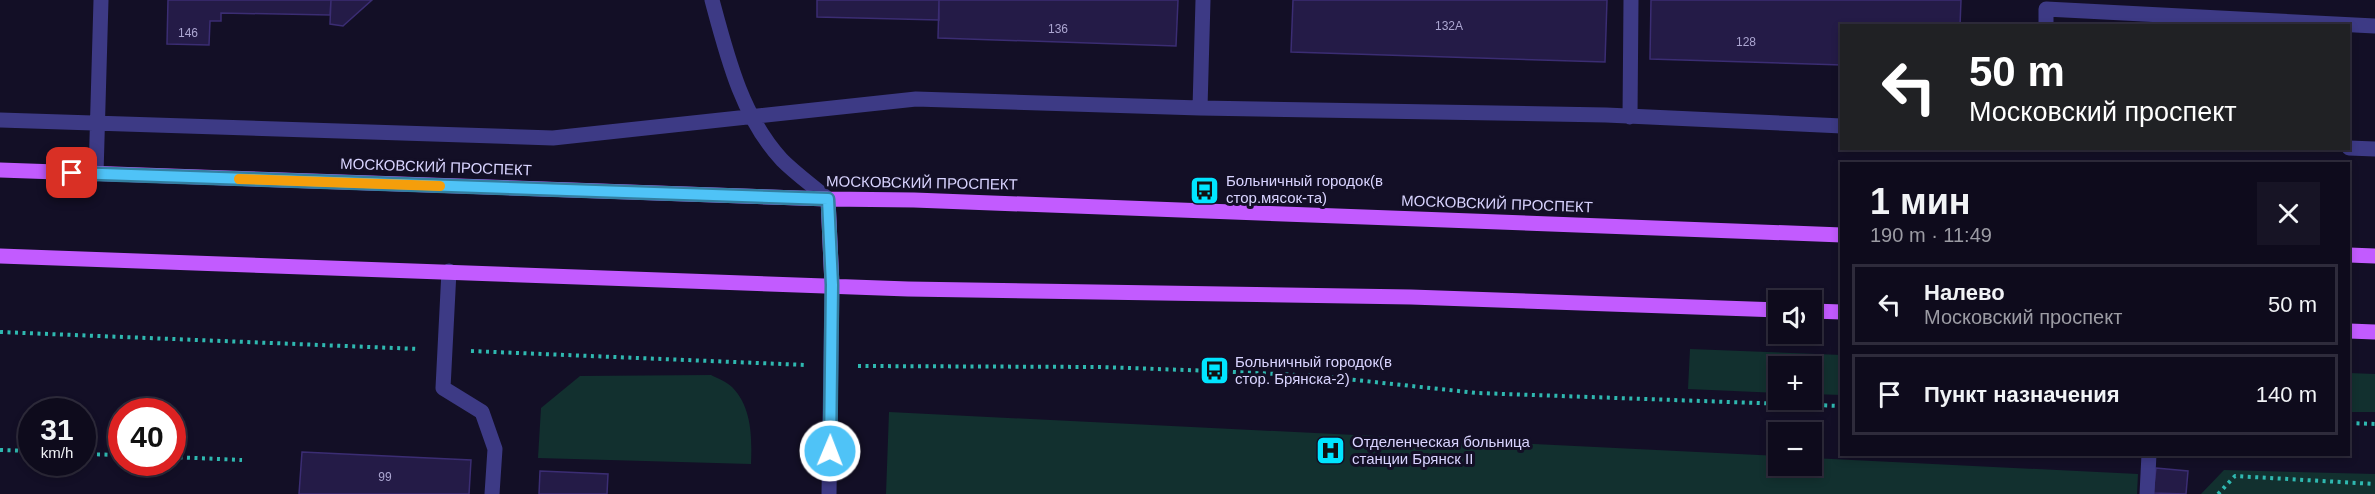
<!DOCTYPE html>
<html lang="ru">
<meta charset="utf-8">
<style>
:root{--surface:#0e0b1c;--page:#171425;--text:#f1f3f6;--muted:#9b9ba3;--line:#2e2b3b}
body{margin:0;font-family:Helvetica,sans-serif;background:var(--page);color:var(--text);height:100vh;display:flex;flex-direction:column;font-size:22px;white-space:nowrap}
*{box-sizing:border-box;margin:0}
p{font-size:20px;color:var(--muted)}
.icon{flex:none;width:33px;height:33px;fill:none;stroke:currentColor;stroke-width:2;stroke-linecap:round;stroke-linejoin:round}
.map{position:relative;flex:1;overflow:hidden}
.panel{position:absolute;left:1840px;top:162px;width:510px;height:294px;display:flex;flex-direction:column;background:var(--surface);border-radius:0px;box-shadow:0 3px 9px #0003,0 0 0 2px var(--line)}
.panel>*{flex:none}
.guide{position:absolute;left:1840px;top:24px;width:510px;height:126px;border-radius:0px;box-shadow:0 3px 9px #0003,0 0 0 2px var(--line);background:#202124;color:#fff;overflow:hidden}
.controls{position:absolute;left:1768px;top:290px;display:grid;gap:12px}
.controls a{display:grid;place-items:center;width:54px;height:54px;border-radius:0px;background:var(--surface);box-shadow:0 3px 9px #0003,0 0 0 2px var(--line);font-size:30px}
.speed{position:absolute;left:18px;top:398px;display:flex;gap:12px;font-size:30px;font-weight:700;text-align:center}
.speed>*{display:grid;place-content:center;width:78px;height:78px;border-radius:50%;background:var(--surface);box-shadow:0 3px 9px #0003,0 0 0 2px var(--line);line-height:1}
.speed small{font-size:15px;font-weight:400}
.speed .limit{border:9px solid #d22;background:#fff;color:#111}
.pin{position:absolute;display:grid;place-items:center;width:51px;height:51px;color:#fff;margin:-26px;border-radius:12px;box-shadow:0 3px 9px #0006}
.me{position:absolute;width:66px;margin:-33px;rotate:1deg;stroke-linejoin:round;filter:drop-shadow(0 0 4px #0008)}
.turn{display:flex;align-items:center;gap:21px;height:126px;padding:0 30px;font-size:27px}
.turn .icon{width:78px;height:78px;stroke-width:2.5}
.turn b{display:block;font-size:42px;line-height:51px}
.round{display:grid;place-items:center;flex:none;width:63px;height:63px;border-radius:0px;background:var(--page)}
.headline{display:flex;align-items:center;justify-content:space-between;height:102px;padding:0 30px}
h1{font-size:36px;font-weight:600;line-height:45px}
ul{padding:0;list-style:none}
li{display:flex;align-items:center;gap:18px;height:81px;margin:0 12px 9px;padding:0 18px;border:3px solid var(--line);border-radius:0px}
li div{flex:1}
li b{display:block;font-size:22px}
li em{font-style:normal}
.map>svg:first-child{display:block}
.green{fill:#12302f}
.building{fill:#241b47;stroke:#3b2d73;stroke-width:1.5}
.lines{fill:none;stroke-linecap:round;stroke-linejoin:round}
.path{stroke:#2fb8b0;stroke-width:4;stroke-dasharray:3 4.5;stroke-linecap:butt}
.minor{stroke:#3d3a85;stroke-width:15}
.major{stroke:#c25bff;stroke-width:15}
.route-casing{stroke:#337fa1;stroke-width:15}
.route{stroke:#4fc3f7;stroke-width:10}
.slow{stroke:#f59e0b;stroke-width:10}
.labels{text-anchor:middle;stroke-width:6;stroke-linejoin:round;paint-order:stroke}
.number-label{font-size:12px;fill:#aca6d1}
.street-label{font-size:15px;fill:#d9d4ff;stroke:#130f26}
.poi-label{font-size:15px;fill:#d9d4ff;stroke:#130f26;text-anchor:start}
</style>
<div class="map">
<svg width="2375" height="494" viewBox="0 0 2375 494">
<rect width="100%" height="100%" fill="#130f26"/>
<path class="green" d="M1690 349 1842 355V395L1812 394V366H1779V393L1688 389Z
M2349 373 2375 374V412H2349Z
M711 375C717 378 727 382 732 387 752 407 752 438 751 464L538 458 541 408 580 376Z
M889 412 1779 456V465H1812V458L2138 474 2137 494H886Z
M2224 470 2375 474V494H2201Z"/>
<path class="building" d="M168 0H331L330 15 221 13V21H210L209 45 167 44Z
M331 0H372L343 26 330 24Z
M817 0H939V20L817 17Z
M939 0H1178L1176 46 938 38Z
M1293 0H1607L1605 62 1291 52Z
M1651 0H1961L1960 26H1842V65L1650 59Z
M302 452 471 460 469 494H299Z
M2156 468 2188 471 2186 494 2153 493Z
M540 471 608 474 607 494H539Z"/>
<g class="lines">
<path class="path" d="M0 332 419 349
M471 351 806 365
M858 366 1100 367 1214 371 1318 376 1477 393 1842 406
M2349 423 2375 424
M0 450 32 451
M82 454 122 455
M172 457 242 460
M2218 494 2235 476 2375 484"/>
<path class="minor" d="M712 0C727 56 742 117 782 160 796 174 813 186 828 199
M2046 26V9L2375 26
M1200 108 1203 0
M1630 117 1631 0
M0 120 553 138 916 99 1200 108 1606 115 1842 126
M2349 148 2375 149
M96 174 101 0
M449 271 443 388 482 412 495 449 492 494
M829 494 832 285
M2147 494 2149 454"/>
<path class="major" d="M0 170 828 199 914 200 1842 235
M828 199 832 285
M2349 255 2375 256
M0 256 908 289 1411 297 1779 310
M1812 311 1842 312
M2349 331 2375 332"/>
</g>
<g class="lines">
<defs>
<path id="route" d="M72 173 828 199 832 285 830 451"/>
</defs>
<use href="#route" class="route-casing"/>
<use href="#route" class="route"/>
<path class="slow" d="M239 179 440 186"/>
</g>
<defs>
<symbol id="bus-square" viewBox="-11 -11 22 22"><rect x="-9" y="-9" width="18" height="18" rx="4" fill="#00e5ff" stroke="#130f26"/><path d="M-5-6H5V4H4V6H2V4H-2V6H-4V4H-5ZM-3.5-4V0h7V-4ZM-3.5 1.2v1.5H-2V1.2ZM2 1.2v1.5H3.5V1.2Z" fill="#111"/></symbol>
<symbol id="hospital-square" viewBox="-11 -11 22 22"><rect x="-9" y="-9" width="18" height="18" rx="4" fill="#00e5ff" stroke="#130f26"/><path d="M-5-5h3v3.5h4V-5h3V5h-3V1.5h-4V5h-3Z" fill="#111"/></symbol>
</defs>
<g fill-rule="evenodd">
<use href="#bus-square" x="1188" y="174" width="33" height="33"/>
<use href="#bus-square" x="1198" y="354" width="33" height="33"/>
<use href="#hospital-square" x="1314" y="434" width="33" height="33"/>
</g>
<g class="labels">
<g class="number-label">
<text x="1449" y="30">132А</text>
<text x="1058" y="33">136</text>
<text x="188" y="37">146</text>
<text x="1746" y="46">128</text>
<text x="385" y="481">99</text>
</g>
<g class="street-label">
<text transform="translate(436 167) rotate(2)" y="5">МОСКОВСКИЙ ПРОСПЕКТ</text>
<text transform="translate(922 183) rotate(1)" y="5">МОСКОВСКИЙ ПРОСПЕКТ</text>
<text transform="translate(1497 204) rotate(2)" y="5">МОСКОВСКИЙ ПРОСПЕКТ</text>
</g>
<g class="poi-label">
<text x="1226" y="186">Больничный городок(в<tspan x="1226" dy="17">стор.мясок-та)</tspan></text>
<text x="1235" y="367">Больничный городок(в<tspan x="1235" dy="17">стор. Брянска-2)</tspan></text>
<text x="1352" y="447">Отделенческая больница<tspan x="1352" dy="17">станции Брянск II</tspan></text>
</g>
</g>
</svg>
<div class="controls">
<a><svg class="icon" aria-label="sound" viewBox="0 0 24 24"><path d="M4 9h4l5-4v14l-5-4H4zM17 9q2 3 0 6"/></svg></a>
<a>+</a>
<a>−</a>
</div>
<div class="speed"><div>31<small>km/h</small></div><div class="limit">40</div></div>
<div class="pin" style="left:72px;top:173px;background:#d93025"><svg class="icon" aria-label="arrive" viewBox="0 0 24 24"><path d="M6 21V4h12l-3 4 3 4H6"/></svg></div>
<svg class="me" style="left:830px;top:451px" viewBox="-20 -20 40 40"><circle r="17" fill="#4fc3f7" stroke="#fff" stroke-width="3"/><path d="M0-11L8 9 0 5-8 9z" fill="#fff"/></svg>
<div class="guide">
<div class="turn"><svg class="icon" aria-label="left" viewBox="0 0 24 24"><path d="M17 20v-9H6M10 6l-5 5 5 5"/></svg><div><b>50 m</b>Московский проспект</div></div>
</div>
<section class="panel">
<div class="headline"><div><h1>1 мин</h1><p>190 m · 11:49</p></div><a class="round"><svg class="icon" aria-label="close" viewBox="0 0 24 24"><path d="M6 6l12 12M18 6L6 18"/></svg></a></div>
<ul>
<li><svg class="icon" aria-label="left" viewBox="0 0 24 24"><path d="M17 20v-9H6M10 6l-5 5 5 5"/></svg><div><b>Налево</b><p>Московский проспект</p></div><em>50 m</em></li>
<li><svg class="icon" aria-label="arrive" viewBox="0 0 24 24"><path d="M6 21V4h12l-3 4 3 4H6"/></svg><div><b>Пункт назначения</b></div><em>140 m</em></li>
</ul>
</section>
</div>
